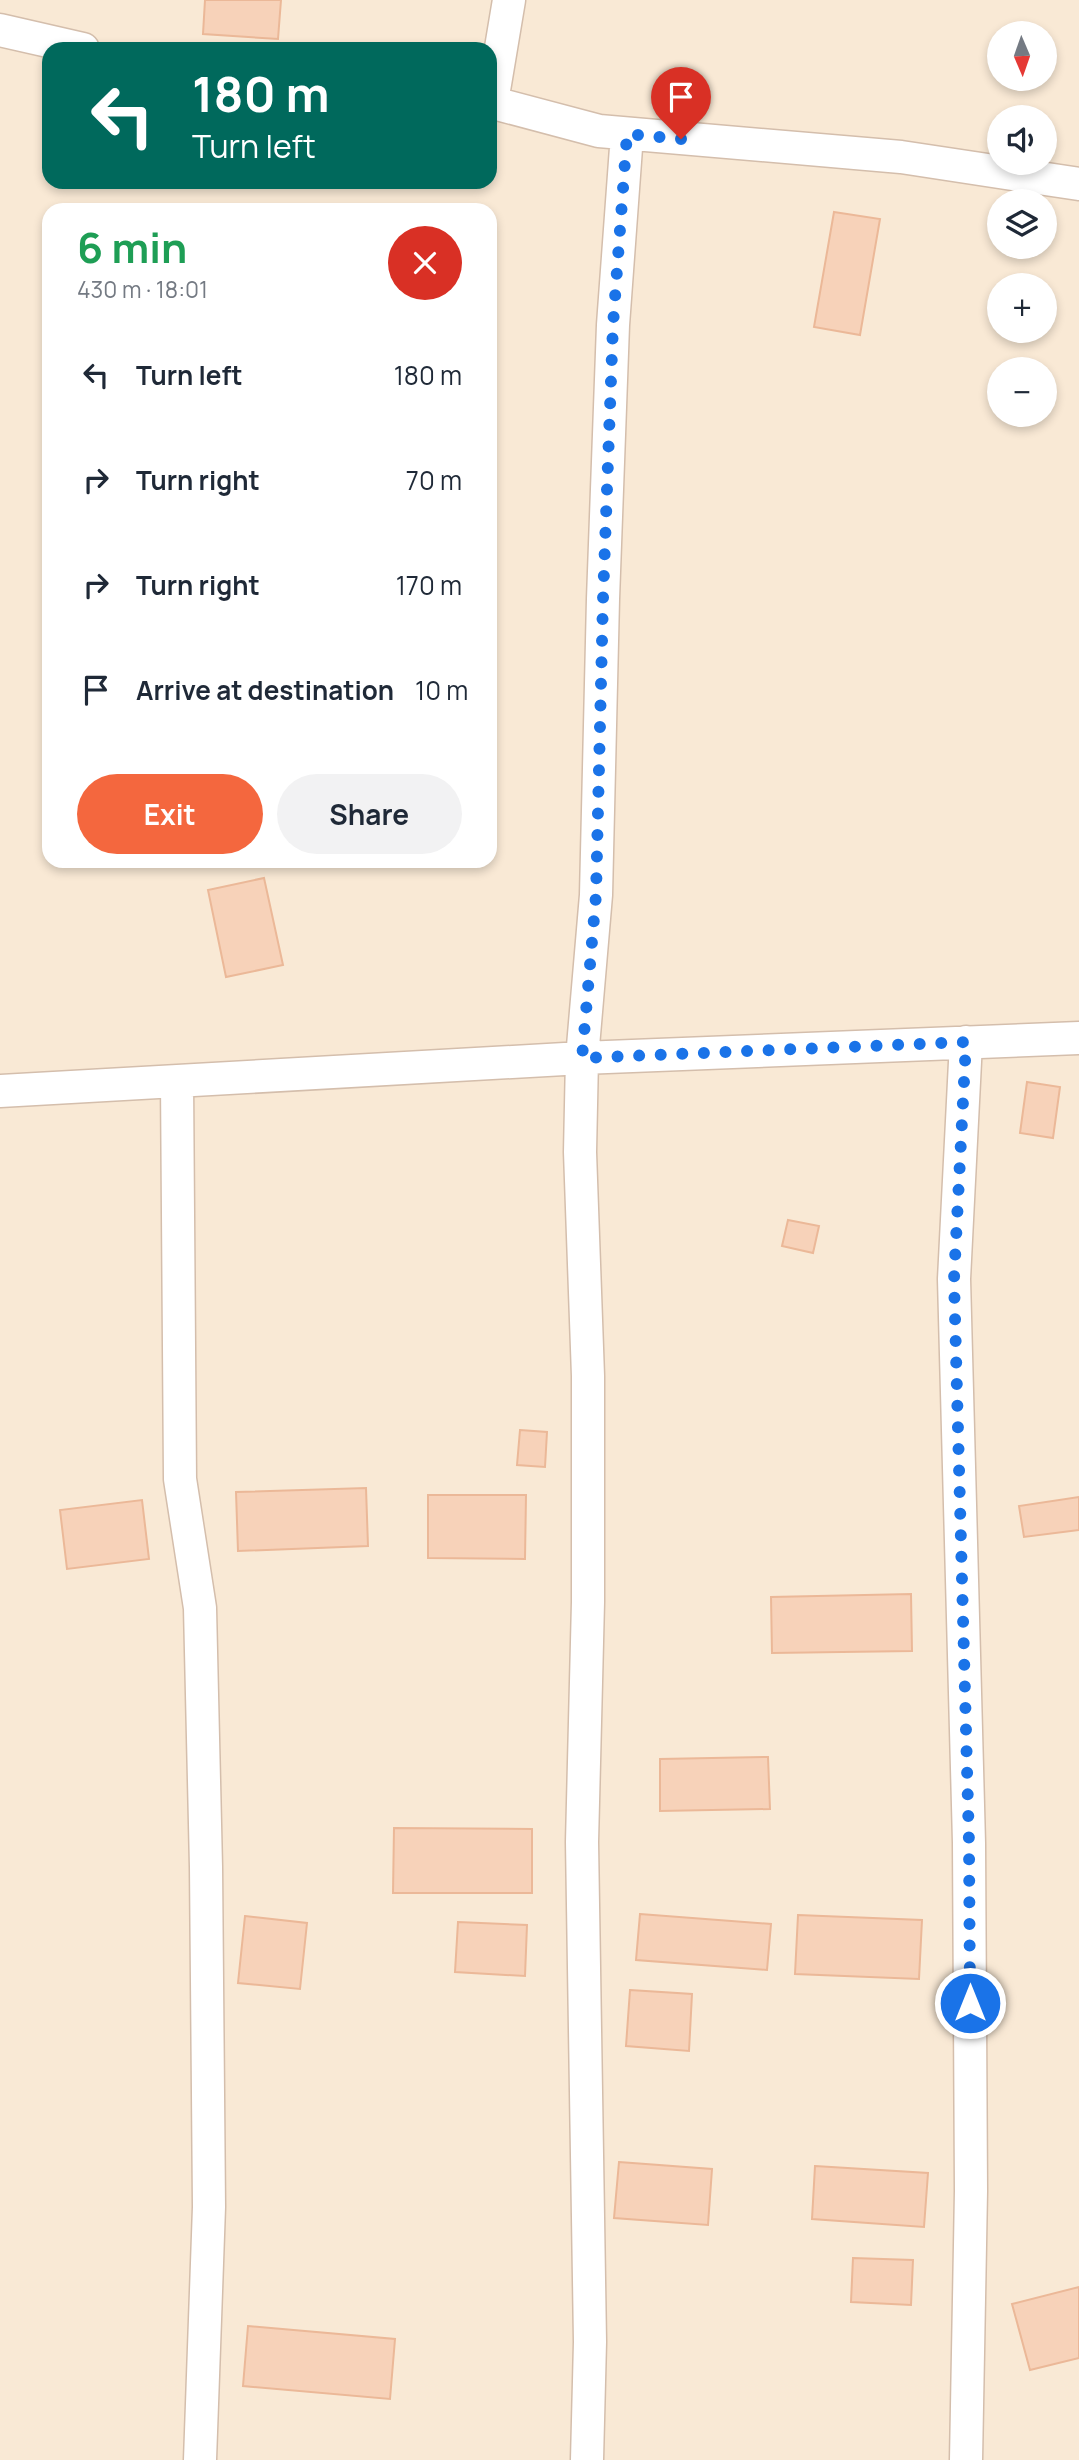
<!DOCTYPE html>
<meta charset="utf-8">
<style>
:root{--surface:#fff;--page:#f2f2f3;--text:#1f2937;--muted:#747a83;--accent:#f4673e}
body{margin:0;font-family:Manrope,sans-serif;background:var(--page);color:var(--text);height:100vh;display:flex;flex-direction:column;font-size:26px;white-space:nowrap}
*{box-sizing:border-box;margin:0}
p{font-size:23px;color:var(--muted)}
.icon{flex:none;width:38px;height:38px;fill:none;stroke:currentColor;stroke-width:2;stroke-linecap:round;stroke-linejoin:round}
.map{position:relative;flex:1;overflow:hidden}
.sheet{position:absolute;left:42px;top:203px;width:455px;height:665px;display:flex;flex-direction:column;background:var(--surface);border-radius:21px;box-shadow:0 4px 10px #0003}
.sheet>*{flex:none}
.banner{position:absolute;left:42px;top:42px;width:455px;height:147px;border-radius:21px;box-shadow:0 4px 10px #0003;background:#00695c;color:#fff;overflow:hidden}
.needle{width:46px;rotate:178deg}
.tools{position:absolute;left:987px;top:21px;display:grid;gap:14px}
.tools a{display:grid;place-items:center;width:70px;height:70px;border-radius:50%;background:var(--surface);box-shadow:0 4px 10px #0003;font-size:35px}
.pin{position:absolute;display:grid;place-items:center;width:60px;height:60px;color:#fff;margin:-72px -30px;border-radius:50% 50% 50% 0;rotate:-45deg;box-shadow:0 0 7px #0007}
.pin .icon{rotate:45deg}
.me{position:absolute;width:77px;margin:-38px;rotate:0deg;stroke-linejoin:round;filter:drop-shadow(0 0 5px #0008)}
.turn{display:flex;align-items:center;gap:24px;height:147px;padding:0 35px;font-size:32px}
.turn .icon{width:91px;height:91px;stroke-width:2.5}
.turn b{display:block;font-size:49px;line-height:60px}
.round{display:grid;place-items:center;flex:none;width:74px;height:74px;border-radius:37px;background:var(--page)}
.overview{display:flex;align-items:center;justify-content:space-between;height:119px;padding:0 35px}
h1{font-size:42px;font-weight:700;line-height:52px;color:#1e9e55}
.action{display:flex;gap:14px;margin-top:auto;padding:14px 35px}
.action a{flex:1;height:80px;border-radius:42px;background:var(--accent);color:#fff;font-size:28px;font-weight:700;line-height:80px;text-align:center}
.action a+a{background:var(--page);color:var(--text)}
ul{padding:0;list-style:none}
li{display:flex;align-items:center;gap:21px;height:105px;padding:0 35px}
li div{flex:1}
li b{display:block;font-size:26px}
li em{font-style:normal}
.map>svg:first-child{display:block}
.residential{fill:#f9e9d5;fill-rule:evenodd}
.building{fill:#f7d2b9;stroke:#ebb898;stroke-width:2}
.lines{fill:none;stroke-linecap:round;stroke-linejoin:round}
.minor-casing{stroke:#d4beac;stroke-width:35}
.minor{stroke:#fff;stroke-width:32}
.route{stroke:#1a73e8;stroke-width:12;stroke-dasharray:0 21.6}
</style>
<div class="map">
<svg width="1079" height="2460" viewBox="0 0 1079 2460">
<rect width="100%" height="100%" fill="#fef5e5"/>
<path class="residential" d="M0 0H1079V2460H0ZM999 33H1045V79H999ZM49 49H490V182H49ZM999 117H1045V163H999ZM999 201H1045V247H999ZM49 210H490V861H49ZM999 285H1045V331H999ZM999 369H1045V415H999Z"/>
<path class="building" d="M205 0H281L278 39 203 34Z
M834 212 880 219 860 335 814 327Z
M264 878 283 965 226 977 208 890Z
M1027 1082 1060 1087 1053 1138 1020 1133Z
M788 1220 819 1226 813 1253 782 1246Z
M520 1430 547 1432 545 1467 517 1465Z
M366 1488 368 1546 238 1551 236 1492Z
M428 1495H526L525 1559 428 1558Z
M1079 1497V1530L1024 1537 1019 1506Z
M142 1500 149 1559 67 1569 60 1510Z
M911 1594 912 1651 772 1653 771 1597Z
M768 1757 770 1809 660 1811V1759Z
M394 1828 532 1829V1893H393Z
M640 1914 771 1924 767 1970 636 1960Z
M798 1915 922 1920 919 1979 795 1974Z
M245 1916 307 1923 300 1989 238 1983Z
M458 1922 527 1925 525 1976 455 1972Z
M630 1990 692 1994 689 2051 626 2046Z
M619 2162 712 2169 708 2225 614 2218Z
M815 2166 928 2173 924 2227 812 2219Z
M853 2258 913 2260 911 2305 851 2302Z
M1079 2287V2358L1030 2370 1012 2304Z
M248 2326 395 2339 390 2399 243 2386Z"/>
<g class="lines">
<defs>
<path id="minor" d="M0 30 83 49
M490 102 599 131 901 157 1079 184
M492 102 509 0
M177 1081 180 1479 200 1608 206 1867 209 2207 200 2460
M0 1091 582 1058 1079 1038
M587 2460 590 2342 582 1842 588 1602V1376L580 1152 582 1058 596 895 603 599 613 325 627 134
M966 2460 971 2191 969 1843 954 1279 966 1042"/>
</defs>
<use href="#minor" class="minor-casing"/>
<use href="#minor" class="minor"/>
</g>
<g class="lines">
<path class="route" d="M681 139 627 134 613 325 603 599 596 895 582 1058 966 1042 954 1279 969 1843 970 2003"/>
</g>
</svg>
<div class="tools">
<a><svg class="needle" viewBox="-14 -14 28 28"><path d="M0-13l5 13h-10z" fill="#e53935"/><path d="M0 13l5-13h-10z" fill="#747a83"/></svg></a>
<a><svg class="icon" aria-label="sound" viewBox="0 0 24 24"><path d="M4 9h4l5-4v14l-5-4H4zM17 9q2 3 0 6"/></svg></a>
<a><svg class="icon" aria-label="layers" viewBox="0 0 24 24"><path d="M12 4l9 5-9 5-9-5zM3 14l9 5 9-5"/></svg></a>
<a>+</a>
<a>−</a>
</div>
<div class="pin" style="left:681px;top:139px;background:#d93025"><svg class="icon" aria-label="arrive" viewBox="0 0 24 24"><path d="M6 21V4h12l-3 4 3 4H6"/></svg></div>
<svg class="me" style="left:970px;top:2003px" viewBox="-20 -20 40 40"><circle r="17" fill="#1a73e8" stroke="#fff" stroke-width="3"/><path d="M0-11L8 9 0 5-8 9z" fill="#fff"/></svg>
<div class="banner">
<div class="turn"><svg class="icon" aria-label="left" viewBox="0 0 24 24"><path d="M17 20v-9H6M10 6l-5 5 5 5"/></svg><div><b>180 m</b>Turn left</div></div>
</div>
<section class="sheet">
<div class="overview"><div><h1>6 min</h1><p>430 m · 18:01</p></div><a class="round" style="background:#d93025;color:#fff"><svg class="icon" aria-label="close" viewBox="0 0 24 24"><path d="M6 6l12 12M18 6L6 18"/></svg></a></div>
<ul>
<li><svg class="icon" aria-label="left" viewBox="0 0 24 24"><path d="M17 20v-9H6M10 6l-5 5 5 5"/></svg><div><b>Turn left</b></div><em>180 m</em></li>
<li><svg class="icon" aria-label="right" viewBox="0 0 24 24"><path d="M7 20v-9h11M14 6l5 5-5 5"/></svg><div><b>Turn right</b></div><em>70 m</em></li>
<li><svg class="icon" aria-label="right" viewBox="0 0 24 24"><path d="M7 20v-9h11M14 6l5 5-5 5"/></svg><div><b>Turn right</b></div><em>170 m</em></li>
<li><svg class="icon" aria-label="arrive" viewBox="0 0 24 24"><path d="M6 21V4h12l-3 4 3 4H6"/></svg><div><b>Arrive at destination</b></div><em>10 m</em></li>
</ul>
<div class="action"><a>Exit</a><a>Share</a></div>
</section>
</div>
